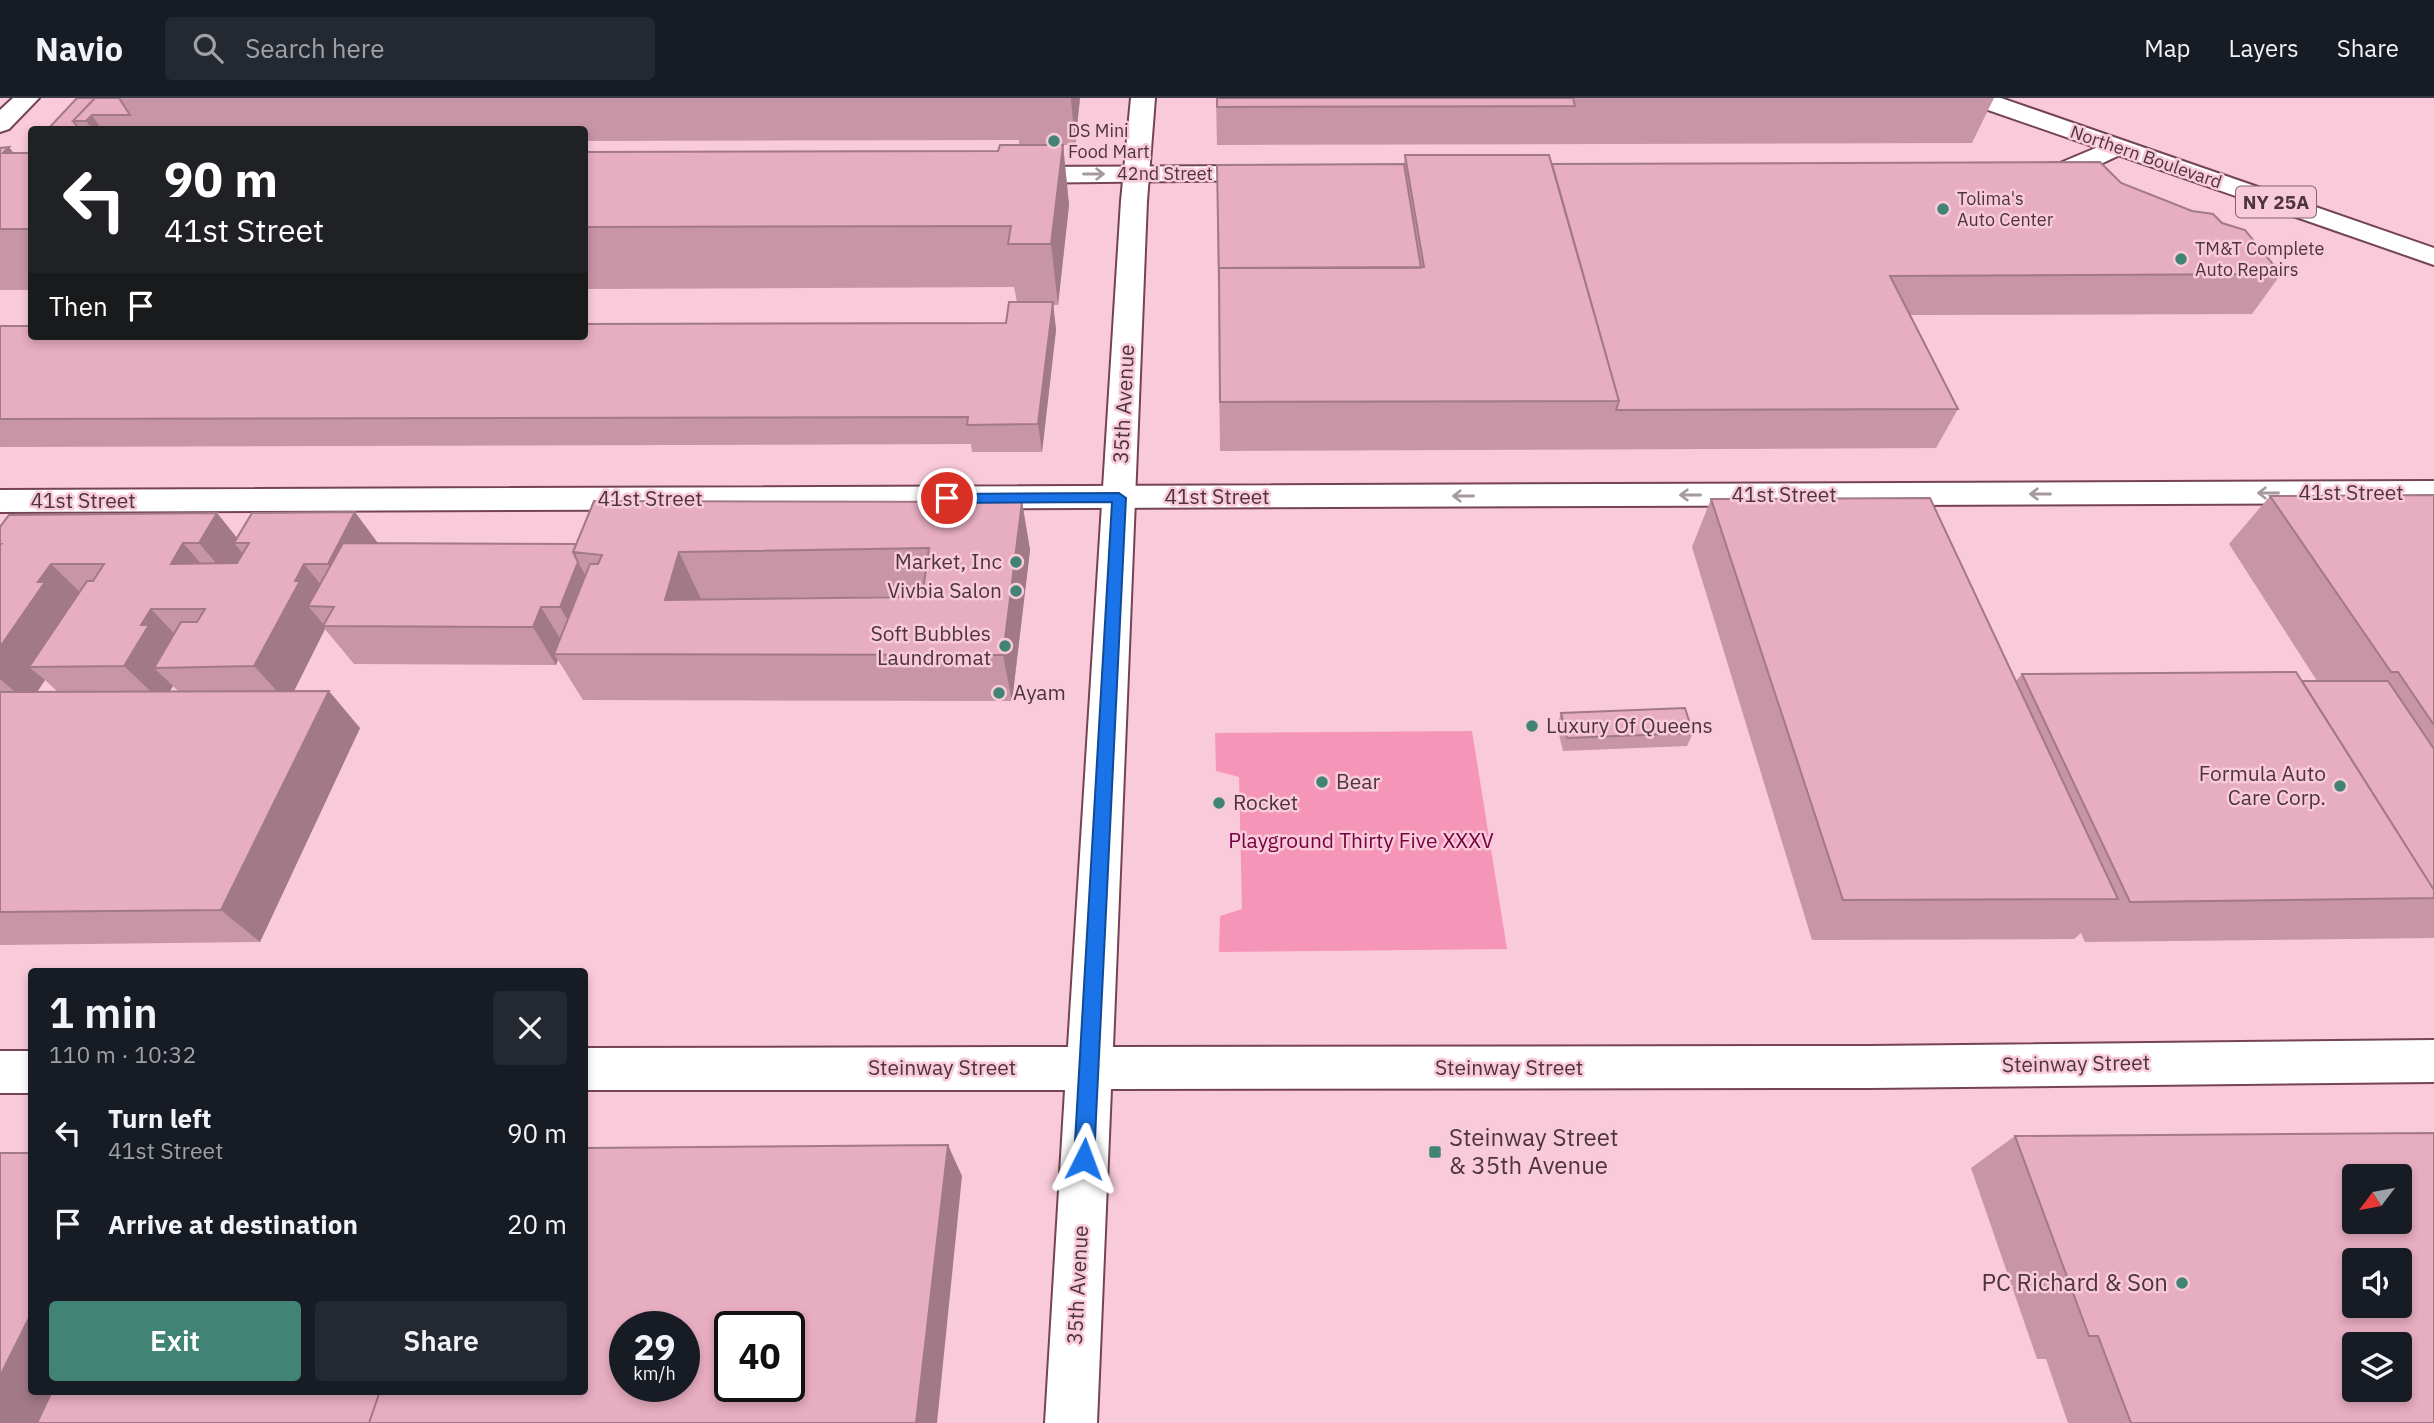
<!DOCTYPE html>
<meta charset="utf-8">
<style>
:root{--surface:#171b24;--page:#242831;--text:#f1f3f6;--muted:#9ea1a6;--line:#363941;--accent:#418375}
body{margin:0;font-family:"IBM Plex Sans",sans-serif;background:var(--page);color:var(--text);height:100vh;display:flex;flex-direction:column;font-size:26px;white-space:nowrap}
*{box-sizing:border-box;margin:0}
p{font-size:23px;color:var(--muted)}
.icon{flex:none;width:38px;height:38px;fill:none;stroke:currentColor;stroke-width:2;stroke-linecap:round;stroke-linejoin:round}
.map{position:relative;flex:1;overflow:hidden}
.details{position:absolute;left:28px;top:870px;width:560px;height:427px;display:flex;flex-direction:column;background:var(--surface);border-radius:7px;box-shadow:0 4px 10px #0003}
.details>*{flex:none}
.top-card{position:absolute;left:28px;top:28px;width:560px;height:214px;border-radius:7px;box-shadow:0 4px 10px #0003;background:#202124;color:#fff;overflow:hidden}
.needle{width:46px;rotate:238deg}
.tools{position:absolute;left:2342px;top:1066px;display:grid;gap:14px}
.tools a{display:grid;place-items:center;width:70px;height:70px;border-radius:7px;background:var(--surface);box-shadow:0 4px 10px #0003;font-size:35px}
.speed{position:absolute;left:609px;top:1213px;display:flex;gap:14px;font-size:35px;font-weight:700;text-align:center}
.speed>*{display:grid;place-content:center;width:91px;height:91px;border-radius:50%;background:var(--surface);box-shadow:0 4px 10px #0003;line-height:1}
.speed small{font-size:18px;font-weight:400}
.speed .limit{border:4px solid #111;border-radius:10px;background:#fff;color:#111}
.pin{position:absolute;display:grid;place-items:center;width:60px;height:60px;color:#fff;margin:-30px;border:4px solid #fff;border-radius:50%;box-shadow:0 2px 7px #0007}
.me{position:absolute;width:77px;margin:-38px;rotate:3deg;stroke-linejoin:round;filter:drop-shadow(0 0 5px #0008)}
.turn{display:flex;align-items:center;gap:24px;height:147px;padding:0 21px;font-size:32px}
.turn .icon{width:91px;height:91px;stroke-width:2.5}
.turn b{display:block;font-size:49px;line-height:60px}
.then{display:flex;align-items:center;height:66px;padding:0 21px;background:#0003;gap:14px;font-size:26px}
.round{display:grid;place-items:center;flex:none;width:74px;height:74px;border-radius:7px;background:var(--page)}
.summary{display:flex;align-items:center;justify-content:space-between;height:119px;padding:0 21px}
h1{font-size:42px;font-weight:600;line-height:52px}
.action{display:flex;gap:14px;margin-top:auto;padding:14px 21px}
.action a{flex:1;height:80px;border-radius:7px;background:var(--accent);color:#fff;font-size:28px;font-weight:600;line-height:80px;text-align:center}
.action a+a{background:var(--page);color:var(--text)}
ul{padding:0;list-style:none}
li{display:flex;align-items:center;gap:21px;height:91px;padding:0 21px}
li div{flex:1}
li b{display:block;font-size:26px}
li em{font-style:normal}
header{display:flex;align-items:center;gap:42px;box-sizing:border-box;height:98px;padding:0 35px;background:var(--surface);border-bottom:2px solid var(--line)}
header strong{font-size:33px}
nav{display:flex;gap:38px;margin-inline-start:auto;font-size:24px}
.search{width:490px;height:63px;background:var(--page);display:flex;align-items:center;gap:18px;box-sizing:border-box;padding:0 24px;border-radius:7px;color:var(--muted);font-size:26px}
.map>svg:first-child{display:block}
.green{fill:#f596b8}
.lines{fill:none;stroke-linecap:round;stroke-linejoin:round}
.minor-casing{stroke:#744355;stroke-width:4}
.tertiary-casing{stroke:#744355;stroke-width:4}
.primary-casing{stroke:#744355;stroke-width:4}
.minor{fill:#fff;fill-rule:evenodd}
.tertiary{fill:#fff;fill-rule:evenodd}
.primary{fill:#fff;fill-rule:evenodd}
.wall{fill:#c795a5;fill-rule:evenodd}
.shaded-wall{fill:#a27986}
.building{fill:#e7adc0;stroke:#a27986;stroke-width:2;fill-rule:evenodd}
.oneway{stroke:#a69a9e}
.route{fill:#1a73e8;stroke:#114b97;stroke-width:2}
.poi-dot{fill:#418375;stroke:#f9cad9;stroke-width:2.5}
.labels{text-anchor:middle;stroke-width:5;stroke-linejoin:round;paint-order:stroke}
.far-poi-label{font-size:18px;fill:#4d353d;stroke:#f9cad9;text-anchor:start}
.far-street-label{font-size:18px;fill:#4d353d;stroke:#f9cad9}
.shield{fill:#f9cad9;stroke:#81626c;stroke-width:2}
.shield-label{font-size:19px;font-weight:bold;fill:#4d353d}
.street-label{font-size:21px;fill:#4d353d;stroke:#f9cad9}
.poi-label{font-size:21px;fill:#4d353d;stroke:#f9cad9;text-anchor:end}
.park-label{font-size:21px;fill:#760040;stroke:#f9cad9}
.near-poi-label{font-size:24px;fill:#4d353d;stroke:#f9cad9;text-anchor:start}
</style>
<header>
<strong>Navio</strong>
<div class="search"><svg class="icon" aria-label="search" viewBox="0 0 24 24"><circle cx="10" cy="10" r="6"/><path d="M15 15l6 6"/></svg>Search here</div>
<nav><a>Map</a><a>Layers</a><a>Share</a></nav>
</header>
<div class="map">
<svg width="2434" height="1325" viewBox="0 0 2434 1325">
<rect width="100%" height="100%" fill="#f9cad9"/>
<path class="green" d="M1472 633 1507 851 1219 854 1220 818 1242 811 1239 679 1216 673 1215 635Z"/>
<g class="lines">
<defs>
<path id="minor" d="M2117 41 2126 44 2130 49 2126 54C2092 70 2061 88 2023 79L2019 73 2023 67 2060 65Z
M1268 68 1277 70 1281 76 1277 82 1014 85 1005 83 1001 77 1005 71 1014 69Z
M2434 383V405L0 414V392Z"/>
<path id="tertiary" d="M13 0H39L9 31 0 34V12Z
M1131 0H1155L1147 103 1113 949 1869 948 2434 942V984L1869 990 1111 991 1097 1325H1045L1065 992H584V950L1068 949 1121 103Z
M0 953H32V995H0Z"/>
<path id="primary" d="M1965 0H2001L2434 150V167L1968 5Z"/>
</defs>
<use href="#minor" class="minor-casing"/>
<use href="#tertiary" class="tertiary-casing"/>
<use href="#primary" class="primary-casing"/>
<use href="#minor" class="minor"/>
<use href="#tertiary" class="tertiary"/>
<use href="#primary" class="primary"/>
</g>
<path class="wall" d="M77 0H1080L1075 47H1063L1069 107 1058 207H1053L1056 232 1042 354H972L971 346 0 349V228L1006 225 1017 204 1014 189 584 191V54L998 53 1019 47V42L584 43V32H47Z
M1216 0H1994L1972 45 1217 47Z
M0 50 13 55H32V192H0Z
M1405 57 1552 66 2121 85 2281 176 2252 216 1910 217 1958 311 1936 350 1220 353 1217 106 1404 66Z
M2434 397V840L2085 844 2081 835 2074 841 1812 842 1692 449 1711 401 2016 583 2022 576 2317 583 2229 446 2270 398Z
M1022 404 1030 452 1012 603 583 602 558 562 556 567 354 566 325 531 294 593 360 630 260 844 0 847V429L217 415 237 440 378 445 576 446ZM922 498V499L701 501ZM45 582 58 594H37ZM173 588 179 594H169Z
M1561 615 1693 635 1687 648 1563 653 1557 628Z
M2015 1038 2434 1325H2068L2046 1261H2037L1971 1070Z"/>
<path class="shaded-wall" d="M1071 0H1080L1075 47Z
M92 17 102 32H93L86 23Z
M1063 47 1069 107 1058 207 1051 146Z
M9 49 32 79 3 55Z
M1053 204 1056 232 1042 354 1038 326Z
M1022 404 1030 452 1012 603 1003 557Z
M355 414 383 452 357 504 328 466Z
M217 415 241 445H234L246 459 232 484 199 445Z
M183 445 217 484 171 466Z
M679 454 701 501 665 502Z
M578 464 599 502 582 547 560 509Z
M51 466 90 504 29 569 45 582 29 606 0 581V549L38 484Z
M304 466 335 504 308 508 325 528H323L325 531 288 605 254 568Z
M541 509 564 547 554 556 558 562 556 567 533 529Z
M151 511 187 549 154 570 173 588 163 605 124 568 141 527Z
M329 593 360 630 260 844 221 812Z
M948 1047 962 1078 937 1325H916Z
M32 1214V1293H76L61 1325H0V1278Z"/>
<path class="building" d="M77 0H95L73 23 80 32H47Z
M95 0H119L130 17H92L86 23H73Z
M1217 0H1573L1575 8 1217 9Z
M1000 47H1063L1051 146H1008L1011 128 584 129V54L998 53Z
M9 49 3 55H32V131H0V50Z
M1405 57H1549L1619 303 1220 304 1219 170 1424 169Z
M2100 64 2121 85 2192 113 2213 116 2222 125 2245 132 2281 176 1890 178 1958 311 1616 312 1619 303 1552 66Z
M1404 66 1421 170H1219V180L1217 67Z
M1009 204H1053L1038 326 967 327 968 319 0 321V228H32V238H584V226L1006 225Z
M2434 397V627L2398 574H2391L2270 398Z
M1930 400 2118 801 1843 802 1711 401Z
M594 403 1022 404 1003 557 554 556 590 466H598L602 457 573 454ZM929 450 922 499 665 502 679 454Z
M355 414 328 466H304L295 483H300L254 568 154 570 181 524H197L205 511H151L141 527H149L124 568 29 569 87 483H93L104 466H51L38 484H45L0 549V447L1 446H0V429L9 417 217 415 199 445H183L171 466 237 465 249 445H234L252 415Z
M343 445 576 446 573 454 578 464 560 509H541L533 529 323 528 334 509 308 508Z
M2296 574 2434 792V800L2130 804 2022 576Z
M2302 583H2388L2434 651V792Z
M329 593 221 812 0 814V594Z
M1685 610 1693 635 1567 640 1561 615Z
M2434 1035V1325H2131L2098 1238H2089L2015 1038ZM2354 1078H2399V1124H2354ZM2354 1162H2399V1208H2354ZM2354 1246H2399V1292H2354Z
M948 1047 916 1325H369L380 1293H584V1050ZM625 1228H684V1288H625ZM730 1228H789V1288H730Z
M0 1055H32V1214L0 1278Z
M52 1293H380L369 1325H37Z"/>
<defs><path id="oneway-shaft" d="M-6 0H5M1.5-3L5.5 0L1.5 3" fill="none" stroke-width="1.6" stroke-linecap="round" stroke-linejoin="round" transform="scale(1.75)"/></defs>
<g class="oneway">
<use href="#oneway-shaft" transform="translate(1094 76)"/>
<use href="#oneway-shaft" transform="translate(2268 395) rotate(180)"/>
<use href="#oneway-shaft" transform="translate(2040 396) rotate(180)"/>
<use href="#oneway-shaft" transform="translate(1690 397) rotate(180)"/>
<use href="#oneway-shaft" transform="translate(1463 398) rotate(180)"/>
</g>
<path class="route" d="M1119 395 1126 400 1094 1061 1091 1068 1084 1070 1077 1068 1074 1061 1112 404 947 405 940 400 947 396Z"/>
<g class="poi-dot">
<circle cx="1054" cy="43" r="7"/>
<circle cx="1943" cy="111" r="7"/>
<circle cx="2181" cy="161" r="7"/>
<circle cx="1016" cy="464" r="7"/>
<circle cx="1016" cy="493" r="7"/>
<circle cx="1005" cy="548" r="7"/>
<circle cx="999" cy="595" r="7"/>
<circle cx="1532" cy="628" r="7"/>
<circle cx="1322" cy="684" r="7"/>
<circle cx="2340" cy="688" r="7"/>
<circle cx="1219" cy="705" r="7"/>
<rect x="1428" y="1047" width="14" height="14" rx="3.5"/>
<circle cx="2182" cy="1185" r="7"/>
</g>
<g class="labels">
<g class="far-poi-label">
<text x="1068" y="39">DS Mini<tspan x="1068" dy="21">Food Mart</tspan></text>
<text x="1957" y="107">Tolima's<tspan x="1957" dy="21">Auto Center</tspan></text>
<text x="2195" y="157">TM&amp;T Complete<tspan x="2195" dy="21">Auto Repairs</tspan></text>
</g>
<g class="far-street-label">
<text transform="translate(2146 59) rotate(19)" y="6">Northern Boulevard</text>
<text x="1165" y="82">42nd Street</text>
</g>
<rect class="shield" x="2236" y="88.5" width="80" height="31" rx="5"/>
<g class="shield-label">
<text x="2276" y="111">NY 25A</text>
</g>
<g class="street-label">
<text transform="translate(1124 306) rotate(-87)" y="7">35th Avenue</text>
<text x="2351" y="402">41st Street</text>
<text x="1784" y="404">41st Street</text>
<text x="1217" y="406">41st Street</text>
<text x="650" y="408">41st Street</text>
<text x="83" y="410">41st Street</text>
<text transform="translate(2076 966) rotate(-1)" y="7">Steinway Street</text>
<text x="942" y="977">Steinway Street</text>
<text x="1509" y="977">Steinway Street</text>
<text transform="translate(1078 1187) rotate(-87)" y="7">35th Avenue</text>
</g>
<g class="poi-label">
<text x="1002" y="471">Market, Inc</text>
<text x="1002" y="500">Vivbia Salon</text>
<text x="991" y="543">Soft Bubbles<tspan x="991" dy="24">Laundromat</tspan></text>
<text x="1013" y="602" text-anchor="start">Ayam</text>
<text x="1546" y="635" text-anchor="start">Luxury Of Queens</text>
<text x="2326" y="683">Formula Auto<tspan x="2326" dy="24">Care Corp.</tspan></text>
<text x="1336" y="691" text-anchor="start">Bear</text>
<text x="1233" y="712" text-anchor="start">Rocket</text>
</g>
<g class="park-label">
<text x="1361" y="750">Playground Thirty Five XXXV</text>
</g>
<g class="near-poi-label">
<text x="1449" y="1048">Steinway Street<tspan x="1449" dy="28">&amp; 35th Avenue</tspan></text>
<text x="2168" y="1193" text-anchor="end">PC Richard &amp; Son</text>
</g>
</g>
</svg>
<div class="tools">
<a><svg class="needle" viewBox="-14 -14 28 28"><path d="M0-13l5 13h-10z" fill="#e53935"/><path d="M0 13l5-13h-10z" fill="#9ea1a6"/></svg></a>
<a><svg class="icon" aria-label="sound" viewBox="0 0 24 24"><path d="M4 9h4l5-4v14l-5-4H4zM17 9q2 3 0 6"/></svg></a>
<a><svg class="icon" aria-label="layers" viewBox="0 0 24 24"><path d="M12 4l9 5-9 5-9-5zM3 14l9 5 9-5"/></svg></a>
</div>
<div class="speed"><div>29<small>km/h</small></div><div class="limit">40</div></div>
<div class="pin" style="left:947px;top:400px;background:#d93025"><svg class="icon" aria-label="arrive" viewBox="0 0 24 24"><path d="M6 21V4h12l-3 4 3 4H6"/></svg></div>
<svg class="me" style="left:1084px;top:1061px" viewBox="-20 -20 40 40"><path d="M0-17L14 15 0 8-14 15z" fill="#1a73e8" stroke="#fff" stroke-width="4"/></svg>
<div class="top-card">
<div class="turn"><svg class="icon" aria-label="left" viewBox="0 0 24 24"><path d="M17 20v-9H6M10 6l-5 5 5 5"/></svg><div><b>90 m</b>41st Street</div></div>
<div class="then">Then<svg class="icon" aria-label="arrive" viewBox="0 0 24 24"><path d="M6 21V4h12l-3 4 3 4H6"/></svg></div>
</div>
<section class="details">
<div class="summary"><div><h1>1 min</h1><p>110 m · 10:32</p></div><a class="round"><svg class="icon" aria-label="close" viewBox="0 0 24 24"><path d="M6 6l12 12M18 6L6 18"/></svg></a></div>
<ul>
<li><svg class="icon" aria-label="left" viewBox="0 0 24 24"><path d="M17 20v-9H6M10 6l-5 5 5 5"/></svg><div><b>Turn left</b><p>41st Street</p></div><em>90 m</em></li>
<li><svg class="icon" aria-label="arrive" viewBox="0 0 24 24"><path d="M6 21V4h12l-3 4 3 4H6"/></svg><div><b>Arrive at destination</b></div><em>20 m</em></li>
</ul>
<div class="action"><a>Exit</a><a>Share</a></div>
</section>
</div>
